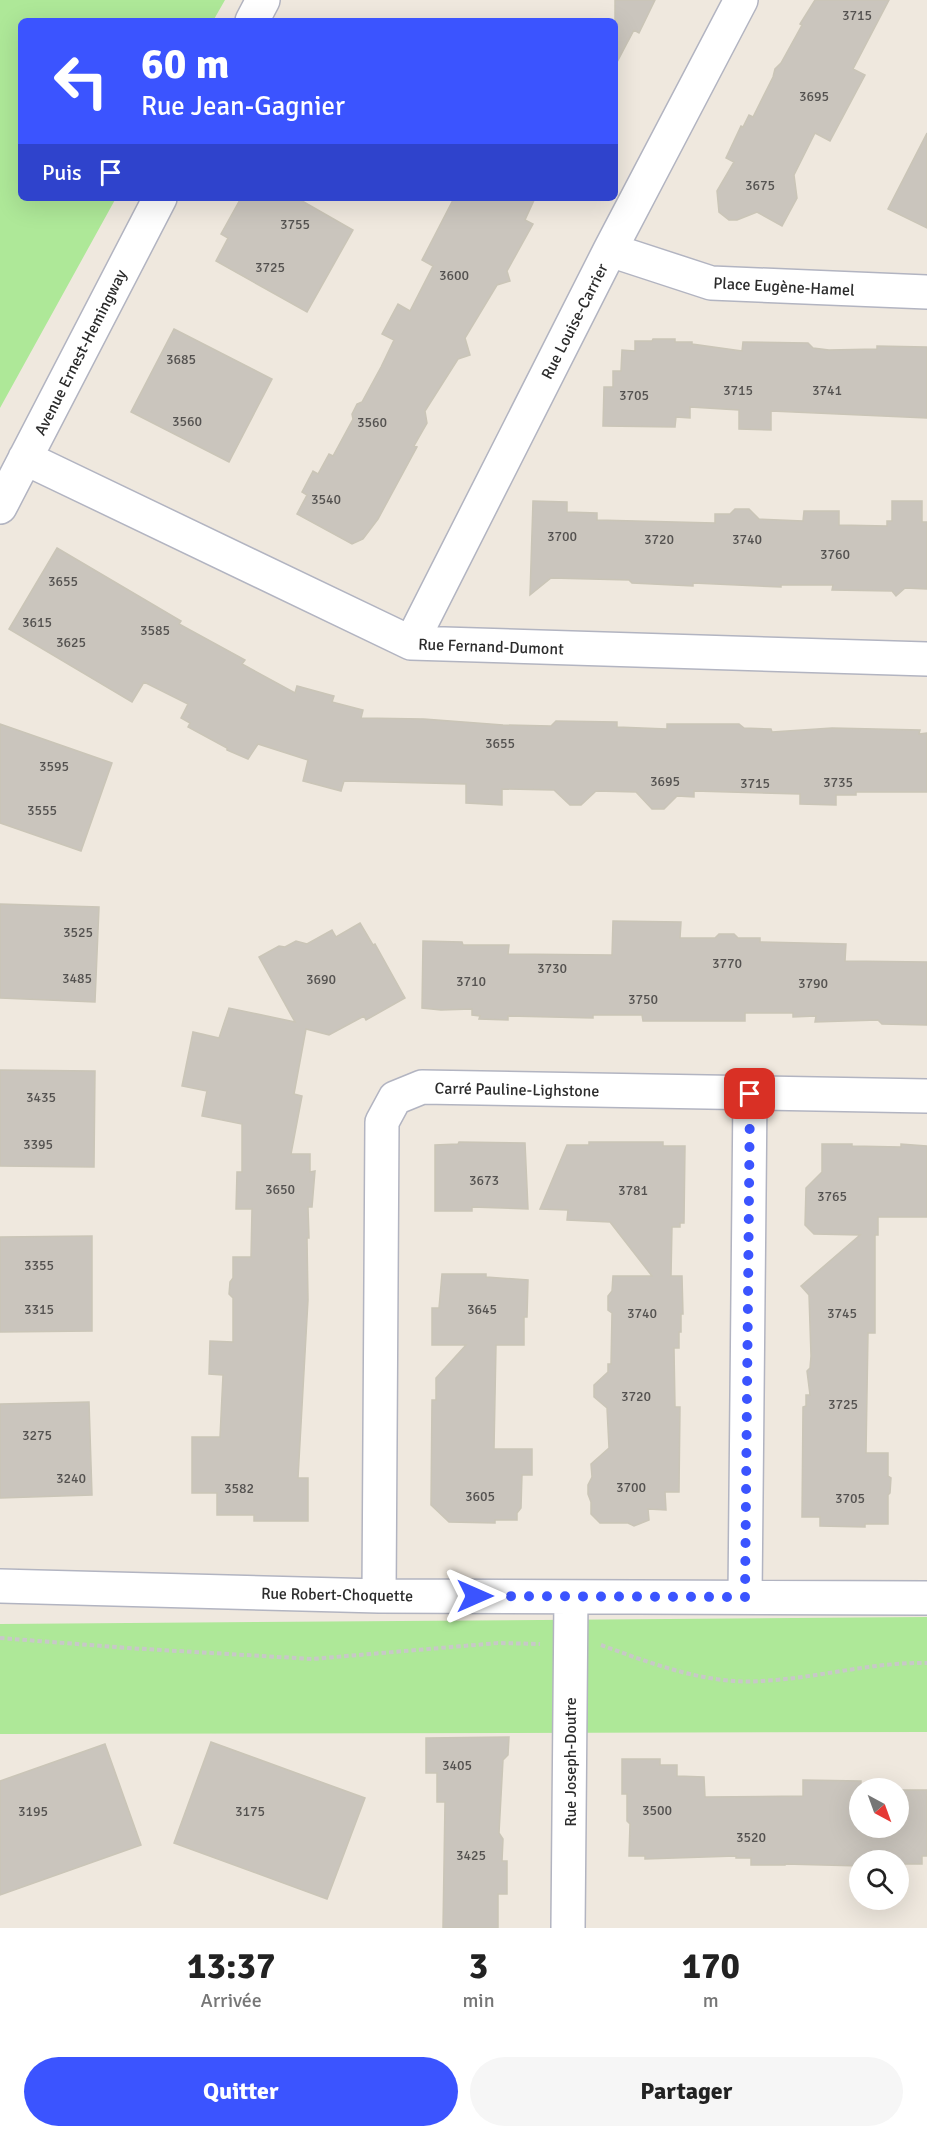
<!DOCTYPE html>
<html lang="fr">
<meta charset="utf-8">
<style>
:root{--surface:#fff;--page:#f6f6f6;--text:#222;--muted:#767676;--accent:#3b54ff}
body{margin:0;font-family:Signika,sans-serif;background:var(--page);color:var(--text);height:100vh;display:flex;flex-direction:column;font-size:22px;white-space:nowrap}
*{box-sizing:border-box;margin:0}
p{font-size:20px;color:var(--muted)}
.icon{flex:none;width:33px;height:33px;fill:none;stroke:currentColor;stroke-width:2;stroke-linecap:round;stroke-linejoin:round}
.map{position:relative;height:1928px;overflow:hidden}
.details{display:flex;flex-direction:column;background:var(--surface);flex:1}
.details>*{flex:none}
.hud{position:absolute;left:18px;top:18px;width:600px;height:183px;border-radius:9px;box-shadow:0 6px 24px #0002;background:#3b54ff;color:#fff;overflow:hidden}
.needle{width:39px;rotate:139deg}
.controls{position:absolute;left:849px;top:1778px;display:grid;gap:12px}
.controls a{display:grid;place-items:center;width:60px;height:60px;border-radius:50%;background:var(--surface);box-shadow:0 6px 24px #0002;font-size:30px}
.pin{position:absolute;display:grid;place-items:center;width:51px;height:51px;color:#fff;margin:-26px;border-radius:12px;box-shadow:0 3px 9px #0006}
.me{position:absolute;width:66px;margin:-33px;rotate:90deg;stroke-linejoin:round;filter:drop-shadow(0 0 4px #0008)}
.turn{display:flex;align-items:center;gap:21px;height:126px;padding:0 24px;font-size:27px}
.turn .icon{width:78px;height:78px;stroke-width:2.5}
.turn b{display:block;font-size:42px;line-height:51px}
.then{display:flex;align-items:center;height:57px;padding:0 24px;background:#0003;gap:12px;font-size:22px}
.eta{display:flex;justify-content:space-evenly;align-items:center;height:102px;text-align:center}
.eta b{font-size:36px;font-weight:800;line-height:42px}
.cta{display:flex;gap:12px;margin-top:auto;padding:12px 24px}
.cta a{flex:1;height:69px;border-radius:36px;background:var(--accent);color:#fff;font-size:24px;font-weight:800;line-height:69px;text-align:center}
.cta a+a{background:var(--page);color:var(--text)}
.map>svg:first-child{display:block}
.green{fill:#aee898}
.building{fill:#cac5bd;stroke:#cac5b7;stroke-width:1.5}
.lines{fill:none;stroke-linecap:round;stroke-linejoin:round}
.street-casing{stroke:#b2b4c1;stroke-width:36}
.path{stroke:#c8c8c8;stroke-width:4;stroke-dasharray:4.5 3;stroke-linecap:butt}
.street{stroke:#fff;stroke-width:33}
.route{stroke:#3b54ff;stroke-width:10;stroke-dasharray:0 18}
.labels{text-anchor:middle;stroke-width:4.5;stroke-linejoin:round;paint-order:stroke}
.number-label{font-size:14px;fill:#545250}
.street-label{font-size:16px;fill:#2c2c2c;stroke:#fff}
</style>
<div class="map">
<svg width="927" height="1928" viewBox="0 0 927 1928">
<rect width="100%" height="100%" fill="#efe8de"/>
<path class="green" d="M0 0H225L213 21H21V198H116L0 408Z
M927 1617V1732L0 1734V1624Z"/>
<path class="building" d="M615 0H655L639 33 634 30 615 66Z
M815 0H889L853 69 865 75 830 141 815 133 794 175 797 198 782 226 757 212 737 220H729L719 212 717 191 734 162 726 158 741 126 743 127 749 115 753 117 773 77 775 69 781 63 802 25 800 24Z
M927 133V228L888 209Z
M241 198H297L353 230 307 312 216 261 228 238 221 234Z
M454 198H535L525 220 533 224 507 271 510 281 497 285 465 338 470 355 458 359 425 411 427 423 414 446 417 447 378 519 363 539 352 544 297 514 307 495 302 492 313 471 318 474 329 454 333 456 353 419 352 414 357 404 362 402 381 367 394 340 382 334 398 304 410 311 433 266 422 260Z
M174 329 272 379 229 462 131 412Z
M653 339H675V342H692V344L742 351 743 342 808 343 813 348 829 350 877 349V346L927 347V418L771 411V430L739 429V410L690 407V418L676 417 675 427 603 426 604 387H613V371H621L622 350 635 351V341H652Z
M533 501 567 502V512L597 513V520L715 523V514H730L735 509H749L759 519 803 521 804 511H839V525L887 526V521H892V501H922V522H927V589L905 588 896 596 892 591 832 590 833 585H781V587L693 583V586L632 583 629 580 551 578 530 595Z
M57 548 181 621 179 624 245 660 242 664 295 693 297 686 334 696 332 702 363 710 361 718 424 719 503 725 551 726 556 721 617 722V727L667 729V724H739L744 728 771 729 772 732 832 728 920 730 919 734 927 733V792H856V795H836V805L800 804V794L694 791V797L677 796 664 809H652L636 792 596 791 581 805H570L554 790 502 789V805L466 803V784L344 781 341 791 303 781 308 760 258 744 248 759 227 750V748L188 727 190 723 181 718 188 704 144 682 132 702 9 629Z
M0 724 112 763 81 851 0 823Z
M0 904 99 907 95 1002 0 998Z
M613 921 681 922 680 938H715L719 934H734L738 938H760V942L846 944 845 961 927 962V1025L882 1024 878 1020 815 1022 816 1016 793 1017V1013H745V1021H643L642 1015H593V1018L508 1016V1020L479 1019 480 1016 472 1015V1009L441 1010 422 1008 423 941 462 942 463 945H509L508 954 612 955Z
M360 923 373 945 375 944 405 998 366 1020 364 1016 329 1035 306 1029 294 1094 302 1096 291 1154H310V1172L315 1171 312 1207H308L309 1238H307L308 1300 298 1478H308V1521H254V1515H217V1493H192V1437H220L223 1375 209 1374 210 1341 233 1342V1298L229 1294 230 1282 233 1278V1257H251L252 1209H236L237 1172H242V1124L202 1116 207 1091 182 1086 193 1032 219 1038 229 1008 295 1022 259 957 279 946 285 947 296 941 307 944 332 930 336 937Z
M0 1070 95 1071 94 1167 0 1166Z
M459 1142 525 1143 528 1209 472 1207V1211H435V1145L458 1144Z
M589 1142H663V1146H685L684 1223H680V1227H672L671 1276H682L683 1314H681V1332H679V1348H674L675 1407H680L679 1492H665L666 1510 648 1509 649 1520 634 1526 628 1523H600L591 1514V1502L588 1494V1485L592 1477 591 1464 609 1448 607 1408 594 1397V1385L608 1372V1364H611L612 1313 608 1310V1296L612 1291 613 1276H652L610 1222 567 1220 568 1210 540 1209 567 1145H589Z
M822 1144H852V1146L901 1147V1144L927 1146V1217H878V1235H875V1333H868L866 1453H888V1476L891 1478 890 1493 888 1495V1524H865V1527L820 1526V1517H802L803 1407 806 1406V1395H810L807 1371 810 1368 811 1356 809 1295 801 1286 860 1235 814 1234 805 1225 806 1188 822 1172Z
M92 1236V1331L0 1332V1237Z
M442 1274H486V1277L528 1280 527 1317H524V1345H496L494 1449H532V1475H522L521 1508 517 1513V1520H495V1523L449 1522 431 1505 432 1400H436V1378L466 1345H432V1308H439Z
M89 1402 92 1495 0 1498V1404Z
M509 1737 508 1755 503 1760 499 1833 503 1839 502 1861H507V1894H498V1928H443L445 1802H437V1773H426V1738Z
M211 1742 365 1798 327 1899 174 1843Z
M105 1744 141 1845 0 1895V1781Z
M622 1759H660V1765H677V1776L704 1777 705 1797 803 1796V1780L861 1781 860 1827H898V1790H927V1856H922V1864H898V1860H860V1866L785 1864V1865H751V1858H736V1856L645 1859V1856H629L630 1824 627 1821V1794H622Z"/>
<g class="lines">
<defs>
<path id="street" d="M252 21 263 0
M610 250 711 283 927 292
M25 458 411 643 927 659
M0 507 160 198
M411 643 610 250 741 0
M0 1586 379 1596 927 1598
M379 1596 382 1122 395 1098 422 1087 927 1096
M745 1597 750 1094
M568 1928 571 1597"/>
</defs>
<use href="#street" class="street-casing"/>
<path class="path" d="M0 1638 128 1648 312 1659 498 1643 540 1644
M601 1645C653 1664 707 1685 762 1681 818 1678 871 1662 927 1663"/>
<use href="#street" class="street"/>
</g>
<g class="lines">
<path class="route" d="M475 1596 745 1597 750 1094"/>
</g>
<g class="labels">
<g class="number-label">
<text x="857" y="20">3715</text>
<text x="814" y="101">3695</text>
<text x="760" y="190">3675</text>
<text x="295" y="229">3755</text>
<text x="270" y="272">3725</text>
<text x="454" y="280">3600</text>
<text x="181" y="364">3685</text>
<text x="738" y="395">3715</text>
<text x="827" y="395">3741</text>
<text x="634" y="400">3705</text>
<text x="187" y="426">3560</text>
<text x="372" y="427">3560</text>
<text x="326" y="504">3540</text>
<text x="562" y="541">3700</text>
<text x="659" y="544">3720</text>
<text x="747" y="544">3740</text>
<text x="835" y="559">3760</text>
<text x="63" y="586">3655</text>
<text x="37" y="627">3615</text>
<text x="155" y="635">3585</text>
<text x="71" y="647">3625</text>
<text x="500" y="748">3655</text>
<text x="54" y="771">3595</text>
<text x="665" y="786">3695</text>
<text x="838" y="787">3735</text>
<text x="755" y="788">3715</text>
<text x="42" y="815">3555</text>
<text x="78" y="937">3525</text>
<text x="727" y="968">3770</text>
<text x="552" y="973">3730</text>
<text x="77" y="983">3485</text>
<text x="321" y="984">3690</text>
<text x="471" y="986">3710</text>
<text x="813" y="988">3790</text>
<text x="643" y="1004">3750</text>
<text x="41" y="1102">3435</text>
<text x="38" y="1149">3395</text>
<text x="484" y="1185">3673</text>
<text x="280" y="1194">3650</text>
<text x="633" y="1195">3781</text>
<text x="832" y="1201">3765</text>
<text x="39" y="1270">3355</text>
<text x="39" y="1314">3315</text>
<text x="482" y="1314">3645</text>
<text x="642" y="1318">3740</text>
<text x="842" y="1318">3745</text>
<text x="636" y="1401">3720</text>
<text x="843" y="1409">3725</text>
<text x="37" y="1440">3275</text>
<text x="71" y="1483">3240</text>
<text x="631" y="1492">3700</text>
<text x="239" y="1493">3582</text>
<text x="480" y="1501">3605</text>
<text x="850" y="1503">3705</text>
<text x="457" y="1770">3405</text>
<text x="657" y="1815">3500</text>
<text x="33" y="1816">3195</text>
<text x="250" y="1816">3175</text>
<text x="751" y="1842">3520</text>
<text x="471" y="1860">3425</text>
</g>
<g class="street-label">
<text transform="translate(784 286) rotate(3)" y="6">Place Eugène-Hamel</text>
<text transform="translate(574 321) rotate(-63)" y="6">Rue Louise-Carrier</text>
<text transform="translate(80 352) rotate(-63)" y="6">Avenue Ernest-Hemingway</text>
<text transform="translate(491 646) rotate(2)" y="6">Rue Fernand-Dumont</text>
<text transform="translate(517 1089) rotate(1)" y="6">Carré Pauline-Lighstone</text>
<text transform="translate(337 1594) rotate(1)" y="6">Rue Robert-Choquette</text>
<text transform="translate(570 1762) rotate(-90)" y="6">Rue Joseph-Doutre</text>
</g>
</g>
</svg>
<div class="controls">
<a><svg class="needle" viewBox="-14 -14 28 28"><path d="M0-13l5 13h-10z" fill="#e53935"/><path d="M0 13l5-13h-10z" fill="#767676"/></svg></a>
<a><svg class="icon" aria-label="search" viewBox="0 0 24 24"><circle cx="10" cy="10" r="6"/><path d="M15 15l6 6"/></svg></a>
</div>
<div class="pin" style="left:750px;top:1094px;background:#d93025"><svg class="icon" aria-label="arrive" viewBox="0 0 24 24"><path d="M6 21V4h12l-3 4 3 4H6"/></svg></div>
<svg class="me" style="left:475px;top:1596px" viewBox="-20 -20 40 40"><path d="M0-17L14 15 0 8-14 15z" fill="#3b54ff" stroke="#fff" stroke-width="4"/></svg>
<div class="hud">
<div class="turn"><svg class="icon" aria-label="left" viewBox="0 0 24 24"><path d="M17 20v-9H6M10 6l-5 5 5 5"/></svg><div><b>60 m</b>Rue Jean-Gagnier</div></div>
<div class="then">Puis<svg class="icon" aria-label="arrive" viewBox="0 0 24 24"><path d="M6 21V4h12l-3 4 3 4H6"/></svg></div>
</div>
</div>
<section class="details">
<div class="eta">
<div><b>13:37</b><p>Arrivée</p></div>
<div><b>3</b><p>min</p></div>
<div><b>170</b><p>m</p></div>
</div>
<div class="cta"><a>Quitter</a><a>Partager</a></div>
</section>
